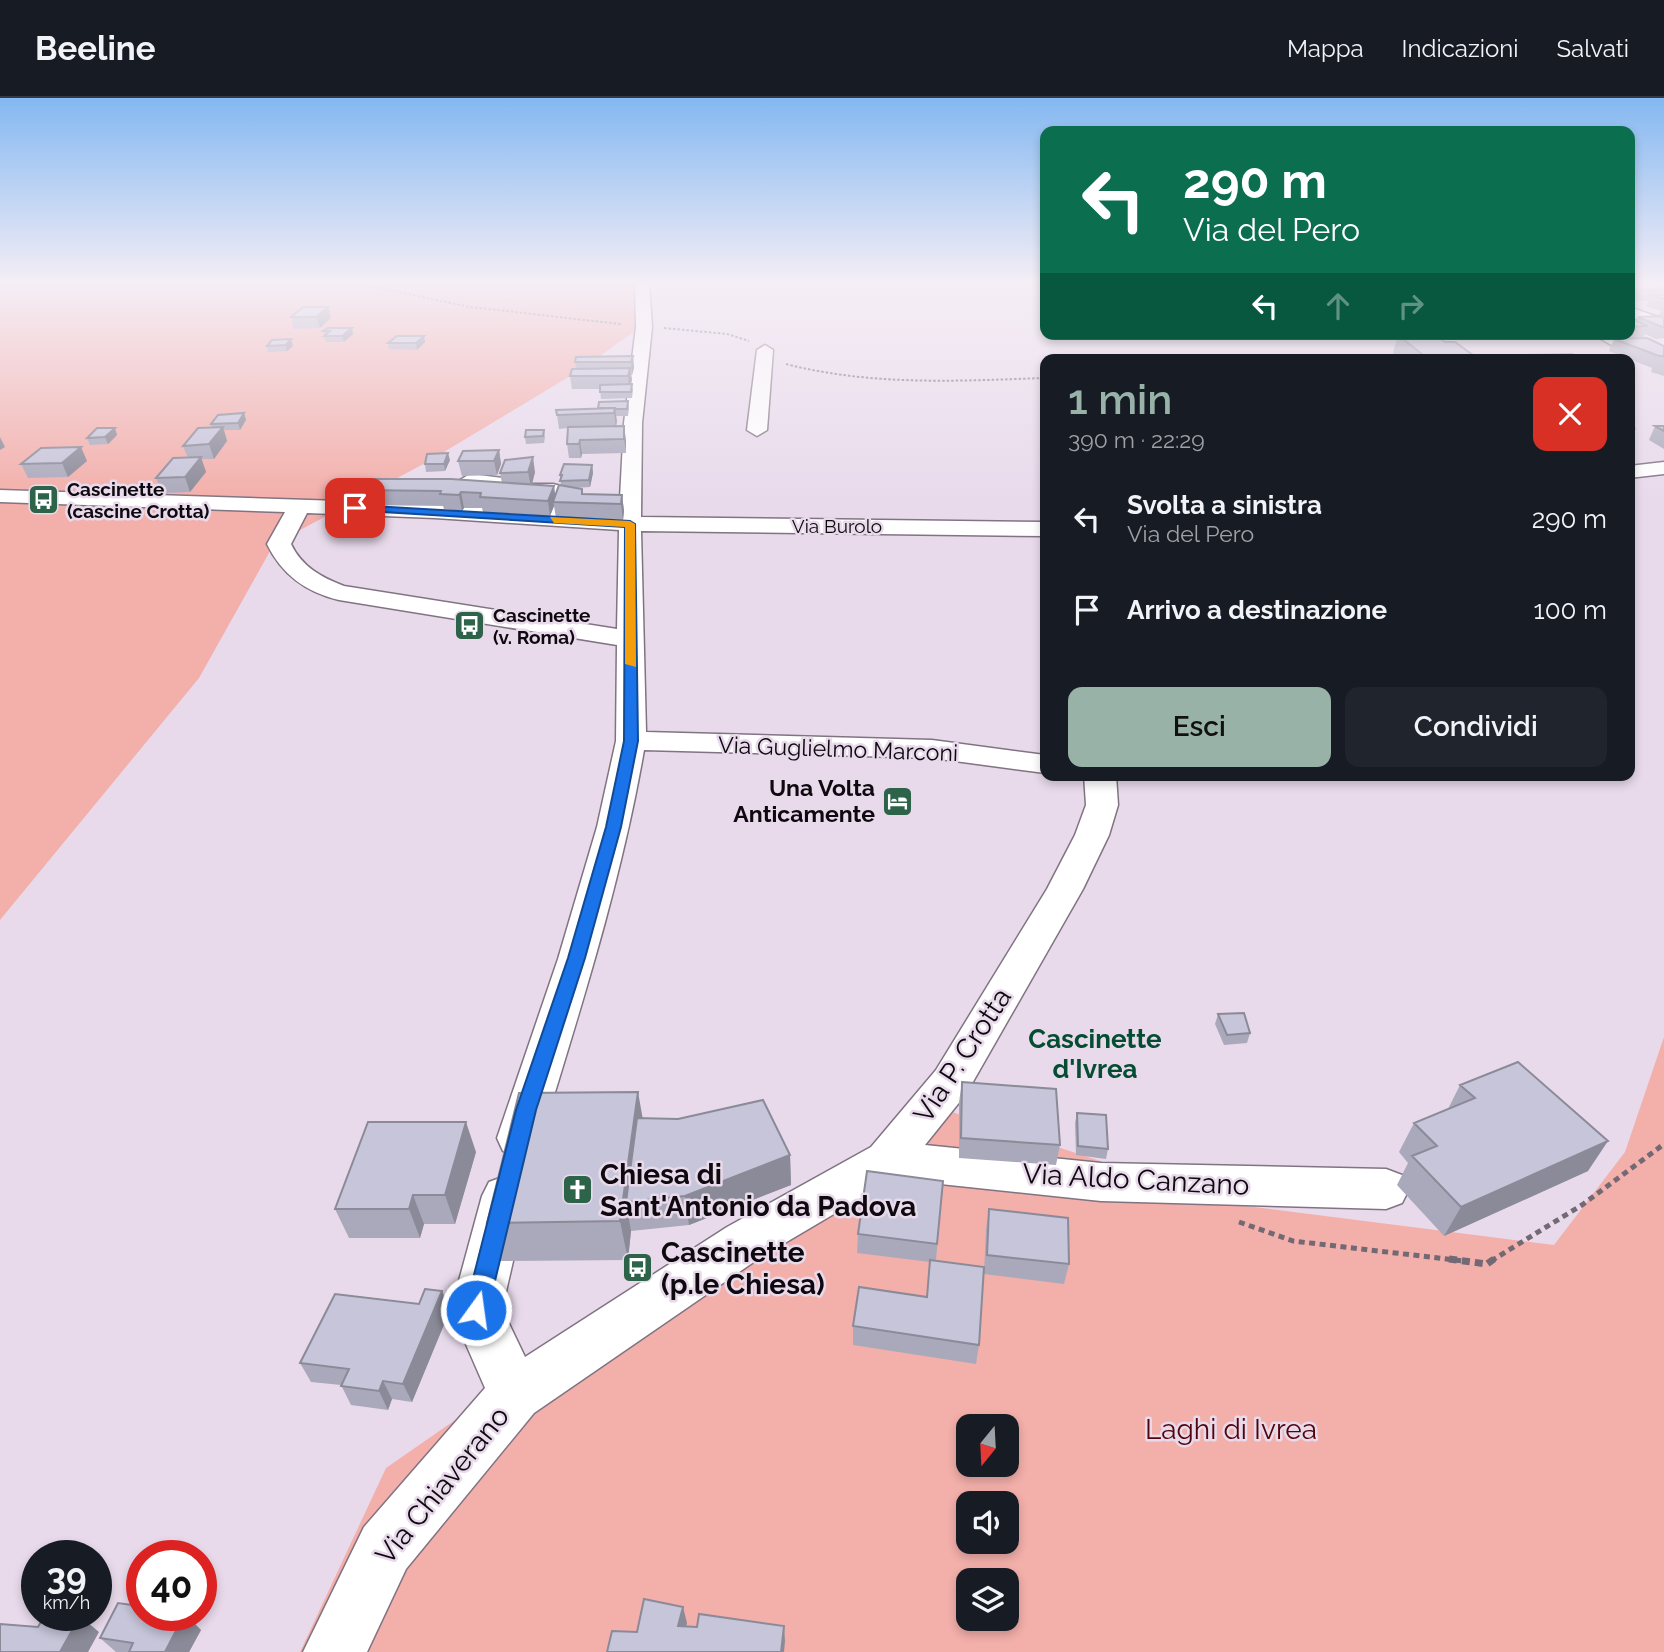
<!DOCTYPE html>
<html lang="it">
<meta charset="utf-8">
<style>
:root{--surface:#171b24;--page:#20242c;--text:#f1f3f6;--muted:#9ea1a6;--line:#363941;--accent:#98b2a8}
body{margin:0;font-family:Raleway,sans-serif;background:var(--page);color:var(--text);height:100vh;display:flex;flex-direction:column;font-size:26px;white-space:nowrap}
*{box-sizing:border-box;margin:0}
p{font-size:23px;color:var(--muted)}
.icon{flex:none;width:38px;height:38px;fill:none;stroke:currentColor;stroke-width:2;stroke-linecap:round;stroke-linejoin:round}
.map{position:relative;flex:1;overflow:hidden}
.side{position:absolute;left:1040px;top:256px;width:595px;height:427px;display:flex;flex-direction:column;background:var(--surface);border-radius:14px;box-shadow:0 4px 10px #0003}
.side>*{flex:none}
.banner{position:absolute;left:1040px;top:28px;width:595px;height:214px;border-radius:14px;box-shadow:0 4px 10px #0003;background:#0b6e4f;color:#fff;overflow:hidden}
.needle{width:46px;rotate:198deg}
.controls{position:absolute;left:956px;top:1316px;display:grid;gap:14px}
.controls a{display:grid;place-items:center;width:63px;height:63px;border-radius:14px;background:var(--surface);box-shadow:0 4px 10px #0003;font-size:35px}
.speed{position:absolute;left:21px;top:1442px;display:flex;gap:14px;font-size:35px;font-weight:700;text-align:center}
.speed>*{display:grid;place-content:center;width:91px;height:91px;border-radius:50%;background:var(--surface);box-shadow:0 4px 10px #0003;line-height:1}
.speed small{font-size:18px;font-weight:400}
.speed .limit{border:10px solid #d22;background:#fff;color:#111}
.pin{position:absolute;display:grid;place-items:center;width:60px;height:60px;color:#fff;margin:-30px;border-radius:14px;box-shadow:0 4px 10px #0006}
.me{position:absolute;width:77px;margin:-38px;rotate:14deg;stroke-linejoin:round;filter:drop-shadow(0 0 5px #0008)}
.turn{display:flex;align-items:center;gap:24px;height:147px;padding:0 28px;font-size:32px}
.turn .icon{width:91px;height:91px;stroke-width:2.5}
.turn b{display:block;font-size:49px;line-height:60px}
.lanes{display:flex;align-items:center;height:66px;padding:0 28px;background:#0003;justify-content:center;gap:35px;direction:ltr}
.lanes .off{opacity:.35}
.round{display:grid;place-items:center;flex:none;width:74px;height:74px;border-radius:14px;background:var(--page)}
.overview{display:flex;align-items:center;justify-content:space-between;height:119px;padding:0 28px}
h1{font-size:42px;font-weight:600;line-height:52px;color:var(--accent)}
.action{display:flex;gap:14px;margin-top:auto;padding:14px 28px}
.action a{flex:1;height:80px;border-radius:14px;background:var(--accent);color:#111;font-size:28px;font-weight:600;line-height:80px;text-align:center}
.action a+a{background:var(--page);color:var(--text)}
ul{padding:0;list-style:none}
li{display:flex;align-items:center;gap:21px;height:91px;padding:0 28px}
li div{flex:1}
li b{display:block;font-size:26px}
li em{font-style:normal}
header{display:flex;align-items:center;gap:42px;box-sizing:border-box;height:98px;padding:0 35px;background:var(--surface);border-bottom:2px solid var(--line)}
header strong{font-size:33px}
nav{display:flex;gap:38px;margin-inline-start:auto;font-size:24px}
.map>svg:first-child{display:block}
.green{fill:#f3afaa;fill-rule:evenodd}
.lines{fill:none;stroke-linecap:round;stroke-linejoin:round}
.minor-casing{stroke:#807382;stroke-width:3}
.path-far2{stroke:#726974;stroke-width:2;stroke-dasharray:2.5 2;stroke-linecap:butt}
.path-far1{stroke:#726974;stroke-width:5;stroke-dasharray:6 4.5;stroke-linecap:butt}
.path{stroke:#726974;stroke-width:7;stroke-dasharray:8 5;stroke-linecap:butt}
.minor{fill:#fff;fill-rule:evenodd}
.wall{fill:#aaa9bb}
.shaded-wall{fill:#8b8a98}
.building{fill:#c6c5d9;stroke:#8b8a98;stroke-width:2}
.route{fill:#1a73e8;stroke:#114b97;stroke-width:2}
.slow{fill:#f59e0b}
.labels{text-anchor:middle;stroke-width:5;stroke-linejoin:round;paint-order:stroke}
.far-poi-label{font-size:19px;font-weight:bold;fill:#0e090f;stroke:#e8daeb;text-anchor:start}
.far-street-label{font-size:19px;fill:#0e090f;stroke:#e8daeb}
.street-label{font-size:23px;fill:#0e090f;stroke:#e8daeb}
.poi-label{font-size:23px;font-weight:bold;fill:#0e090f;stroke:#e8daeb;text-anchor:end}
.quarter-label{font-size:26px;font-weight:bold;fill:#044c32;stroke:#e8daeb}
.near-street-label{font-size:28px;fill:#0e090f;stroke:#e8daeb}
.near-poi-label{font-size:28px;font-weight:bold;fill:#0e090f;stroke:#e8daeb;text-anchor:start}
.near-park-label{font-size:28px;fill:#52040b;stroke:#e8daeb}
</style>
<header>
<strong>Beeline</strong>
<nav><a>Mappa</a><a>Indicazioni</a><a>Salvati</a></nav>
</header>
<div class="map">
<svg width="1664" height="1554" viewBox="0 0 1664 1554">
<rect width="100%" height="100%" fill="#e8daeb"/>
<path class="green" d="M0 185H651L648 224 580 272 429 363 274 446 199 580 0 822Z
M1664 939V1554H300L386 1370 676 1169 884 1058 931 1007 1230 1106 1554 1147 1625 1054ZM968 1328H1006V1367H968ZM968 1405H1006V1444H968ZM968 1482H1006V1521H968Z"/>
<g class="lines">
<defs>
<path id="minor" d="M635 185H649L652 229 642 325 641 419 1045 424V438L641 433 646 634 932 642 1045 657V675L932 660 644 652C621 785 580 912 541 1040L535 1053 519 1058 503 1053 497 1040 558 861 597 729 616 643 617 547 339 502C306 494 282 477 267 446L285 414 0 404V392L435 406 543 414 548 398H491L487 390 463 386 460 382 470 376 503 380 507 386H553L568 390 571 395 564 415 619 419 624 325 636 229ZM307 415 435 420 619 432 617 531 344 488C321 479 302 469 291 446Z
M1629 209 1664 221V231L1629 218Z
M1592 236H1613L1629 246 1627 249H1615Z
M765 247 773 252 767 332 757 338 747 332 757 252Z
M1664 364V376L1629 380V368Z
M1084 677H1116L1118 707 1109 737 1083 791 966 996 925 1047 1101 1065 1386 1071 1402 1077 1409 1091 1402 1105 1386 1111 1101 1103 893 1081 761 1159 534 1315 406 1471 367 1554H303L364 1429 485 1290 451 1212 482 1098 489 1084 505 1078 521 1084 528 1098 502 1211 525 1259 727 1129 871 1049 936 972 1047 791 1075 737 1086 707Z"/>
</defs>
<use href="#minor" class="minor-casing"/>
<path class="path-far2" d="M356 185 470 209 621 226
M664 230 727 236 749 243
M786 266C872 288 957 283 1045 280"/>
<path class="path-far1" d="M1239 1124 1293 1143 1464 1163
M1491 1163 1582 1107 1664 1046"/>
<path class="path" d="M1449 1161 1487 1166 1494 1161"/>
<use href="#minor" class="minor"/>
</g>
<path class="wall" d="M1629 185 1664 191V240L1656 241 1645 236 1643 240 1623 241 1612 236H1629V220L1636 223 1638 219H1664L1659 217 1661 213 1646 208 1648 203 1629 202Z
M303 209 331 220 320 230 294 231 291 219Z
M352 230 353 236 344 244H326L323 233Z
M1573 236H1607L1605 241H1582Z
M1398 237 1445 244 1477 260 1493 261H1399L1393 255Z
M1614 241 1664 248V278L1651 274 1652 270 1609 253Z
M425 244 417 252 389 251 388 245Z
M267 248H293L287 253 268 254Z
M633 258 634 270 632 277H631L632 282 631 286 633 292 632 300 601 301 600 291H572L570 278 576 270 575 264Z
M628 303 629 310 628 318H616V328H624L626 355 582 356 581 360H569L567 346 568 330 559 331 557 317 598 310Z
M244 315 246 322 240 332H224L227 343 214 361H201L206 374 190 394 162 395 156 380 188 360 183 348 212 330 211 326Z
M1629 326 1636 330 1633 337H1629Z
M1655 328H1664V351L1649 342Z
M544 332 545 339 544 345 526 346 525 339Z
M117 337 108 346 90 347 87 340Z
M499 352 501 366 497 377 462 378 458 363Z
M450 362 445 373 426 374 425 366Z
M87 363 68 379 28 380 21 366Z
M592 367 593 375 590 389 575 390 583 396 622 397 624 413 623 422 556 420 554 408 550 418 483 414 482 410H464L462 413 444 411 443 408 361 407 357 392 502 385 500 375 535 374 532 387 554 388 555 399 561 387 560 377Z
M1218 916 1250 935 1247 945 1224 947 1215 926Z
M962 984 1060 1047 1056 1067 959 1060V1004Z
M1460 987 1588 1073 1444 1138 1397 1087 1408 1065 1399 1054 1414 1025 1448 1011Z
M1077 1015 1108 1051 1106 1061 1076 1057 1075 1025Z
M643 1021 790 1057 791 1087 689 1127 631 1133 628 1162 500 1163 487 1125Z
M476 1054 455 1126H424L420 1140H349L335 1111Z
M943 1083 936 1162 979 1247 976 1266 853 1247V1228L927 1199 930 1164 857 1155 858 1136Z
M989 1111 1069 1166 1064 1186 984 1176 986 1131Z
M442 1193 450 1212 412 1304 392 1301 388 1312 351 1307 341 1287 311 1284 300 1265 419 1206Z
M191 1522 201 1532 189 1554H116L100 1540Z"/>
<path class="shaded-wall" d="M328 209 331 220 320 230 316 219Z
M352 230 353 236 344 244 342 238Z
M424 238 425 244 417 252 416 245Z
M291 241 293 248 287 253 286 247Z
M633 258 634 270 632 277 631 264Z
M630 270 632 282 629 291 628 278Z
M615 310 617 323 616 329 614 315Z
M244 315 246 322 240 332 238 325Z
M624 328 626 342V355L624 341Z
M223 329 227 343 214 361 209 346Z
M115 330 117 337 108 346 105 339Z
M0 339 5 349 0 352Z
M580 342 582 356 581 360 579 346Z
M81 349 87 363 68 379 62 365Z
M499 352 501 366 497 377 494 363Z
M448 355 450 362 445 373 444 366Z
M201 359 206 374 190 394 185 379Z
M533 359 535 374 531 389 528 374Z
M592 367 593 375 590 389 589 382Z
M554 388 556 403 553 404 554 408 550 418 548 403Z
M461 394 464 410 462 413 459 397Z
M622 397 624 413 623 422 621 406Z
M638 994 645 1033 626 1104 631 1133 628 1162 620 1123Z
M466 1024 476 1054 455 1126 445 1097Z
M1608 1043 1588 1073 1444 1138 1461 1109Z
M790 1057 791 1087 689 1127 685 1098Z
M413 1097 424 1126 420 1140 409 1111Z
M442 1193 450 1212 412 1304 403 1286Z
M383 1283 392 1301 388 1312 379 1293Z
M201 1476 209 1484 201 1500Z
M683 1509 687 1525 682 1543 678 1528Z
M180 1517H193L191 1522 201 1532 189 1554H165Z
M80 1518 99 1534 88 1554H60Z
M784 1528 785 1543 784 1554H781Z"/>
<path class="building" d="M1629 185H1653L1664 192H1635L1629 188Z
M1650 197H1664V201Z
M303 209H328L316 219H291Z
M1660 218 1664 220V229H1662L1638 219Z
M1629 220 1648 228 1629 229Z
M328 230H352L342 238H324L330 233H323Z
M1398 237H1436L1445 244H1455L1477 260 1493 261H1428Z
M397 238H424L416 245H388Z
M1647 240 1664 248V258H1659L1614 241Z
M291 241 286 247 267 248 272 242Z
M1572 256 1582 261H1537L1530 257Z
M633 258 631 264H575L576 259Z
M630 270 628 278H570L572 271Z
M632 286 631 294H600V287Z
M628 303 627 311H615V310H598L599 304Z
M615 310 614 315 557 317 556 312Z
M244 315 238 325 211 326 218 317Z
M624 328V341L580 342 579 346H567L568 329Z
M1655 328H1664V333Z
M223 329 209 346 183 348 198 330Z
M97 330H115L105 339 87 340Z
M526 332H544L543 338 525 339Z
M81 349 62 365 21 366 41 350Z
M499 352 494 363H458L463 353Z
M448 355 444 366H425L427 356Z
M201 359 185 379 156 380 173 360Z
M533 359 528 374 500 375 505 362Z
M564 366 592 367 589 382 560 383 562 377H560Z
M362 381H451L554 388 548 403 480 399 481 395 461 394 459 397 440 396 441 393 357 392Z
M559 387 582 391V396L622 397 621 406 553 404Z
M1244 915 1250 935 1227 937 1218 916Z
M1518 964 1608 1043 1461 1109 1412 1058 1437 1048 1414 1025 1475 1000 1460 987Z
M962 984 1056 991 1060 1047 961 1040Z
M638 994 620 1123 487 1125 519 995Z
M763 1002 790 1057 685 1098 626 1104 637 1020 678 1021Z
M1077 1015 1106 1017 1108 1051 1078 1048Z
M368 1024H466L445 1097H413L409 1111H335Z
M867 1073 943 1083 937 1146 858 1136Z
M989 1111 1068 1120 1069 1166 987 1157Z
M930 1162 984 1169 979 1247 853 1228 859 1189 927 1199Z
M425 1191 442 1193 403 1286 383 1283 379 1293 341 1288 349 1271 300 1265 335 1196 419 1206Z
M142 1488V1517H184L165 1554H129L133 1545 100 1540 118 1505 132 1507Z
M644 1501 683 1509 678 1528 697 1529 699 1516 784 1528 781 1554H607L612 1533 637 1534Z
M45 1517 80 1518 60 1554H0V1526L38 1529Z"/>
<linearGradient id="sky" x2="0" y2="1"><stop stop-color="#84b8f1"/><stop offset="0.46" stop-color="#f5eef6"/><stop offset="1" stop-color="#f5eef6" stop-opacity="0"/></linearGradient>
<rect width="1664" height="402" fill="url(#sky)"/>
<path class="route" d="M355 407 630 423 635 426 638 643 621 729 585 860 536 1012 488 1212 484 1220 476 1223 468 1220 465 1212 516 1012 568 860 606 729 624 643 625 429 351 412Z"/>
<path class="slow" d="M550 419 630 423 635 426 636 569 625 566V429L554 425Z"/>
<defs>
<symbol id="bus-square" viewBox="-11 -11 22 22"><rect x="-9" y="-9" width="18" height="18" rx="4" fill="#2c6349" stroke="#e8daeb"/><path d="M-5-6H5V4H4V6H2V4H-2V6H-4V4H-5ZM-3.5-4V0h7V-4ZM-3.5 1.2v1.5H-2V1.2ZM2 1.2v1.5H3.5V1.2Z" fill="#fff"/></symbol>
<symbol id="hotel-square" viewBox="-11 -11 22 22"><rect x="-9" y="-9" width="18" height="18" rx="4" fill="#2c6349" stroke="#e8daeb"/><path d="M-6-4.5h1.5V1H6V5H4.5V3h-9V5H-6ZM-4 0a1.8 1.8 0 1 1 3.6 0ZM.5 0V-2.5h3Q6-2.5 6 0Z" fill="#fff"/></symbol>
<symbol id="church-square" viewBox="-11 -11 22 22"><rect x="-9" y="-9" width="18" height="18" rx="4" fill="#2c6349" stroke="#e8daeb"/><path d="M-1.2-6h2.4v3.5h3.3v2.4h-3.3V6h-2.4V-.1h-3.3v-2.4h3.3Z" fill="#fff"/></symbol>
</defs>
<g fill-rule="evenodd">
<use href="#bus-square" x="26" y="384" width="35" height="35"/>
<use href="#bus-square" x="452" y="510" width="35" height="35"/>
<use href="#hotel-square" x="880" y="686" width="35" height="35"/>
<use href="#church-square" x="560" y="1074" width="35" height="35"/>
<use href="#bus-square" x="620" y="1152" width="35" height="35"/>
</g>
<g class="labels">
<g class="far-poi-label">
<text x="67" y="398">Cascinette<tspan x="67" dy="22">(cascine Crotta)</tspan></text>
<text x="493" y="524">Cascinette<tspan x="493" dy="22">(v. Roma)</tspan></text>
</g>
<g class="far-street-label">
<text x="837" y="435">Via Burolo</text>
</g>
<g class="street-label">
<text transform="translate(838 651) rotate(2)" y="8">Via Guglielmo Marconi</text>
</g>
<g class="poi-label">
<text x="875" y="698">Una Volta<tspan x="875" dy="26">Anticamente</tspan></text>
</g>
<g class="quarter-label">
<text x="1095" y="950">Cascinette<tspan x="1095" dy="30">d'Ivrea</tspan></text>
</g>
<g class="near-street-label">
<text transform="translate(962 957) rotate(-57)" y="10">Via P. Crotta</text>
<text transform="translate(1136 1081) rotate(3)" y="10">Via Aldo Canzano</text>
<text transform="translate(442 1387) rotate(-51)" y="10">Via Chiaverano</text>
</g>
<g class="near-poi-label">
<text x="600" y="1086">Chiesa di<tspan x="600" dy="32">Sant'Antonio da Padova</tspan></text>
<text x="661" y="1164">Cascinette<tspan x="661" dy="32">(p.le Chiesa)</tspan></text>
</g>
<g class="near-park-label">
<text x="1231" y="1341">Laghi di Ivrea</text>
</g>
</g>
</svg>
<div class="controls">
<a><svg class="needle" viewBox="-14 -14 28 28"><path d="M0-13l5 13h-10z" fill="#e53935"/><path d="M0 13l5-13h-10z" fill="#9ea1a6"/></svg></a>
<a><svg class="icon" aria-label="sound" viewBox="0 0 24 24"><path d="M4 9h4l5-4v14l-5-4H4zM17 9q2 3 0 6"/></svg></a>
<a><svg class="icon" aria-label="layers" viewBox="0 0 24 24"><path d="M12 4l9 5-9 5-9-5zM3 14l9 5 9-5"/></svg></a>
</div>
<div class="speed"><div>39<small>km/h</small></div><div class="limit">40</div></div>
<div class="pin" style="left:355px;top:410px;background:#d93025"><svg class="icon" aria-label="arrive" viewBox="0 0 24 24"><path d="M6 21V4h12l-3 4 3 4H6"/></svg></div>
<svg class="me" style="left:476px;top:1212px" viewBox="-20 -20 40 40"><circle r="17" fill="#1a73e8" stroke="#fff" stroke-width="3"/><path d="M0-11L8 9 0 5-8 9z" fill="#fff"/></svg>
<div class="banner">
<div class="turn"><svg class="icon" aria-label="left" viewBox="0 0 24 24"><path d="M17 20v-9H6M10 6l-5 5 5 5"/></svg><div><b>290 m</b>Via del Pero</div></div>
<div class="lanes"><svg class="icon" aria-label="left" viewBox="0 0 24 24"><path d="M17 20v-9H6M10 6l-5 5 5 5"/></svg><svg class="icon off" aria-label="ahead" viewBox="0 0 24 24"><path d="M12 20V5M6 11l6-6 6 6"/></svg><svg class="icon off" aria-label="right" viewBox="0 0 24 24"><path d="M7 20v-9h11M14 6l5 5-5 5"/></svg></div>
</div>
<section class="side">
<div class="overview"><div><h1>1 min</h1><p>390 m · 22:29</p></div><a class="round" style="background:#d93025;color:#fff"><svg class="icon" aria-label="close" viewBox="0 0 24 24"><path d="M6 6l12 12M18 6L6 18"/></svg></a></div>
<ul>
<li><svg class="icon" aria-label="left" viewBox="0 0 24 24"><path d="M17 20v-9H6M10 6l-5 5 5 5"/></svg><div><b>Svolta a sinistra</b><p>Via del Pero</p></div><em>290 m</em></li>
<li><svg class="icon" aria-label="arrive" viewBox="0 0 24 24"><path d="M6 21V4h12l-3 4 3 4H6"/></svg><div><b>Arrivo a destinazione</b></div><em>100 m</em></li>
</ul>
<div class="action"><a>Esci</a><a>Condividi</a></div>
</section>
</div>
